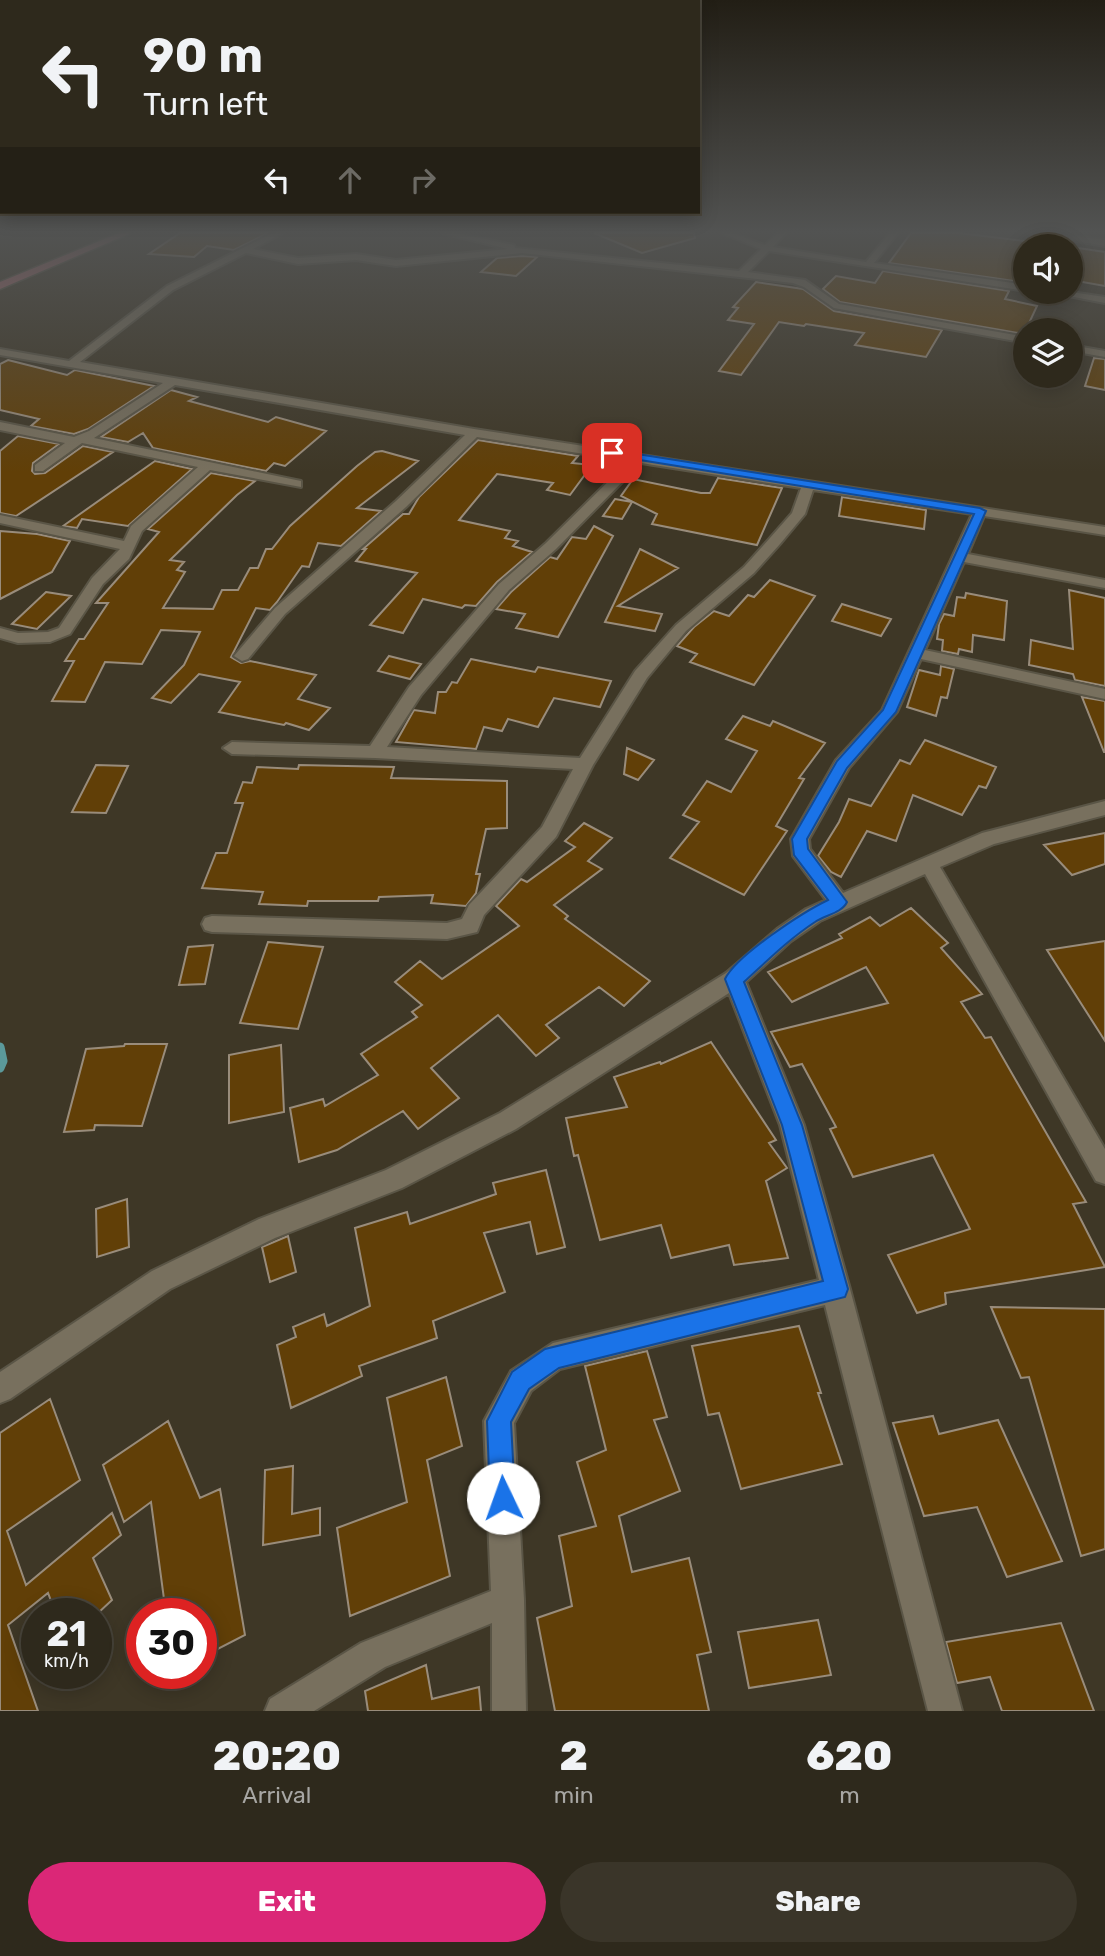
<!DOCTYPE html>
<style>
:root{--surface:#2e291c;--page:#3a3529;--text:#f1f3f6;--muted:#a7a6a3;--line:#49453b;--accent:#db2777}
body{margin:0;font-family:Rubik,sans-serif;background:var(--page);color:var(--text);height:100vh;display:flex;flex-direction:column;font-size:26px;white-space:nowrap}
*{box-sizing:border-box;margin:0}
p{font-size:23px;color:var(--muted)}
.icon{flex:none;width:38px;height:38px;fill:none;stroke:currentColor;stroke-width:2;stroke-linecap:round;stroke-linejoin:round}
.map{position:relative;height:1711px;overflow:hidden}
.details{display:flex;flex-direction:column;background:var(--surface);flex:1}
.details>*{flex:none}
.banner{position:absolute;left:0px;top:0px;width:700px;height:214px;box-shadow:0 4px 18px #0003,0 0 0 2px var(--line);background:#2e291c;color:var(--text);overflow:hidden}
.fabs{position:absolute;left:1013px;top:234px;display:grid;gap:14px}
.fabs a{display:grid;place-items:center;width:70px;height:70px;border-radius:50%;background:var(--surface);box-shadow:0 4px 18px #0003,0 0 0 2px var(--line);font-size:35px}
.speed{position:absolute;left:21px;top:1598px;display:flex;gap:14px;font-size:35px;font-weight:700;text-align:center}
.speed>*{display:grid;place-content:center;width:91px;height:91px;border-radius:50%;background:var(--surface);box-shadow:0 4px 18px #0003,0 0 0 2px var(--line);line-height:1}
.speed small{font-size:18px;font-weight:400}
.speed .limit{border:10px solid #d22;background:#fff;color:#111}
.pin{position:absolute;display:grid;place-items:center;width:60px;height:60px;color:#fff;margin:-30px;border-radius:14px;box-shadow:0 4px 10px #0006}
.me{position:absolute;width:77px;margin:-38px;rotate:357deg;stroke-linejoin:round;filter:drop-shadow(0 0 5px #0008)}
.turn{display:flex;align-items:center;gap:24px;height:147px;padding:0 28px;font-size:32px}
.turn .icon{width:91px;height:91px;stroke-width:2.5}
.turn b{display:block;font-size:49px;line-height:60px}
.lanes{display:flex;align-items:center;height:66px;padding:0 28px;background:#0003;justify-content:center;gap:35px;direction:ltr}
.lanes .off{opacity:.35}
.eta{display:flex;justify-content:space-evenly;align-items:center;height:119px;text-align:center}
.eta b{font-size:42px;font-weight:800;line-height:49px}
.button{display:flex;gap:14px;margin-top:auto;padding:14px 28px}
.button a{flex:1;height:80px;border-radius:42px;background:var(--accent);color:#fff;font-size:28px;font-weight:800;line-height:80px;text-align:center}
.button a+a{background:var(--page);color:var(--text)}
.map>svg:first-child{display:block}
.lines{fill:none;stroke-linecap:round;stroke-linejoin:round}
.stream{stroke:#5b999a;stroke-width:9}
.building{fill:#613f07;stroke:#998c7b;stroke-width:2}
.street-casing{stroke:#5a5546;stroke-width:4}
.primary-casing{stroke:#5a5546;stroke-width:3}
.street{fill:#78705e;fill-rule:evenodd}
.primary{fill:#b56e77;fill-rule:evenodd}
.route{fill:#1a73e8;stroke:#114b97;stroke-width:2}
</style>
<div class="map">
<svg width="1105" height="1711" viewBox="0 0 1105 1711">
<rect width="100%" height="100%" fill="#3e3726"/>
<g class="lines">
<path class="stream" d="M0 1047 3 1061 0 1068"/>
</g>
<path class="building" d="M180 233H268L234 250 207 246 194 257 149 254Z
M594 233H694L695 238 642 253Z
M911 233H959L1033 242 1031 247H1026V257L1014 281 889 263Z
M1071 247 1105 252V286L1071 280Z
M522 256 537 257 516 276 481 272 497 258Z
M883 271 1009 291 1005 299 1037 306 1024 334 840 302 823 289 836 276 875 283Z
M756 282 803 289 834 311 942 330 926 357 855 345 864 333 806 324 804 326 779 322 741 375 719 371 754 324 728 320 738 308 733 307Z
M1094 358 1105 359V390L1085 386Z
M8 360 67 375 75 370 154 386 88 429 74 434 31 426 39 419 0 410V364Z
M171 390 197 397 189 401 268 422 276 417 326 431 285 466 274 463 266 471 153 448 143 433 128 442 101 437Z
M18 436 59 444 33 463 32 471 35 474 45 473 83 446 113 452 16 516 0 513V451Z
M478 440 578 456 572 463 592 465 570 495 547 490 553 483 497 474 459 520 510 531 505 538 518 541 513 546 532 552 497 582 476 606 465 605 462 608 423 599 403 633 370 625 417 573 356 561 366 549H363L403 514H409L419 497Z
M382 451 418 461 357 508 381 511 341 546 318 543 309 567 302 566 277 602 270 610 256 608 231 657 241 663 250 661 316 675 298 699 330 708 309 730 286 723 284 725 219 712 240 682 199 674 171 703 152 698 184 665 200 632 161 630 142 664 105 662 85 702 52 701 74 661H65L79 639H84L108 603H96L159 532 148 529 211 473 255 481 237 495 170 560 184 562 177 570 185 572 163 608 213 609 222 590H238L250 568H258L266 549H272L290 526 357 466 375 452Z
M155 461 192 469 128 526 82 519 77 528 63 526Z
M718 478 782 488 757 545 652 524 657 514 621 496 633 479 701 493H710Z
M842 497 926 510 924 529 839 516Z
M615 499 632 502 622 519 603 516Z
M594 526 613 536 558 637 516 628 525 614 496 609 511 592 550 557 557 559 572 537 586 539Z
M0 531 37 534 70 541 52 572 0 599Z
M640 549 678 568 618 606 662 614 655 631 605 622Z
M770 580 815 596 754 685 690 662 697 654 677 646 694 627 714 611 729 616 748 595 754 597Z
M1069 590 1105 598V686L1075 680 1073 674 1029 665 1031 640 1073 649Z
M46 592 71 596 37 629 12 624Z
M966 593 1007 601 1004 640 973 635 972 652 959 649 958 654 942 651 943 640 937 639 939 624 944 614 954 616 957 597 965 598Z
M842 604 891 619 881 636 832 621Z
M389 656 421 664 410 679 378 671Z
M471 659 535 672 538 667 611 681 600 707 554 698 538 727 508 719 502 731 484 727 476 749 396 742 414 710 435 713 438 692H446L452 682 457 683Z
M941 666 954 669 947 698 941 697 936 716 907 707 919 670 940 675Z
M1082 697 1105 701V752H1104Z
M743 716 770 726 773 721 825 743 799 778 804 779 776 826 787 831 744 895 670 858 699 822 683 815 707 781 731 792 757 751 726 739Z
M925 740 996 767 986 788 979 786 962 815 913 795 896 841 867 831 841 877 831 872 818 856 839 822 849 799 871 806 900 760 910 764Z
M627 748 654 760 638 780 624 774Z
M96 765 128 766 106 813 72 812Z
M299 765 394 767 391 778 507 781V828L486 829 476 874H480L476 893 466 906 431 903 433 895 379 897 378 901H308L307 906 259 904 263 892 202 888 216 853H227L243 803H235L243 782 252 783 257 767 298 769Z
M584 823 612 838 588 861 602 869 554 905 568 916 565 919 650 981 624 1006 599 987 546 1025 559 1038 536 1056 498 1015 431 1068 459 1098 418 1129 403 1111 337 1150 299 1162 290 1108 323 1099 325 1106 378 1075 361 1054 417 1017 412 1012 422 1005 395 982 420 961 442 979 519 926 496 906 521 879 527 882 575 847 565 841Z
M1105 833V864L1072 875 1044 845Z
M911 908 948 943 941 948 982 994 961 1002 985 1038 991 1037 1086 1202 1073 1204 1105 1267 945 1293 946 1304 917 1313 888 1255 970 1229 933 1155 853 1177 830 1129 836 1127 802 1064 790 1067 771 1032 888 1003 866 967 792 1002 768 972 842 938 839 934 870 917 880 926Z
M1105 941V1041L1047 950Z
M268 942 323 947 298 1029 240 1023Z
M213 945 205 984 179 985 188 947Z
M711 1042 776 1140 769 1143 787 1168 766 1181 788 1258 734 1265 729 1245 671 1258 661 1225 600 1240 578 1155 574 1156 566 1118 627 1107 614 1077 660 1062 661 1064Z
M125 1044H167L142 1126 95 1125 94 1130 64 1132 86 1049 124 1046Z
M281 1045 284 1112 229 1123V1055Z
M546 1170 565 1247 537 1254 530 1222 484 1233 505 1292 433 1321 437 1338 359 1366 362 1376 291 1408 277 1345 296 1337 293 1327 324 1314 327 1326 370 1306 355 1228 407 1212 410 1224 496 1194 493 1183Z
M127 1199 129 1247 97 1257 96 1209Z
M288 1236 296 1272 270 1282 262 1247Z
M991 1307 1105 1309V1549L1081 1556 1029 1377 1021 1378Z
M799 1326 821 1393H818L842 1464 741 1489 719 1413 708 1415 692 1346Z
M647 1351 667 1417 654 1420 680 1491 619 1516 632 1572 689 1558 711 1652 697 1655 709 1711H555L537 1618 572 1606 559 1536 596 1526 577 1462 606 1450 585 1366Z
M446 1377 462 1446 427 1460 450 1576 350 1616 337 1528 407 1502 387 1398Z
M50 1399 80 1480 7 1531 26 1585 112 1513 121 1535 93 1558 112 1600 97 1614H56L48 1593 8 1625 38 1711H0V1433Z
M933 1416 939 1434 998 1420 1062 1561 1007 1577 977 1507 924 1516 893 1423Z
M168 1421 200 1498 220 1489 245 1635 208 1654 204 1633 201 1634V1614H166L151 1502 124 1522 103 1465Z
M293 1466 292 1514 320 1508V1535L263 1545 265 1470Z
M818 1620 831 1675 749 1688 738 1632Z
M1061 1623 1094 1711H1002L990 1677 957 1683 946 1642Z
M426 1665 432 1699 479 1687 481 1711H368L365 1691Z"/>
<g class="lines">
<defs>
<path id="street" d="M273 233H283L253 249 298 258 356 254 396 260 508 249 442 233H456L514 245 515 248 739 271 761 249 722 233H732L765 245 778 233H786L773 247 866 262 890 233H898L874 263 1026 285V291L769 251 748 272 805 280 839 304 1026 337V343L834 308 804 287 793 283 522 253 396 266 356 260 298 264 246 253 173 290 80 362 474 429 1105 527V535L984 516 968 554 1105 580V588L964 562 925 650 1105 689V699L921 659 897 712 849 768 809 839 810 849 843 893 982 833 1105 801V815L994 844 940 867 1105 1149V1184L1096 1181 925 874 820 921 791 941 746 982 804 1125 850 1289 962 1711H928L825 1305 560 1369 531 1391 514 1423 524 1600 526 1711H492V1623L385 1667 314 1711H265L270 1699 361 1643 491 1591 484 1421 511 1371 553 1343 819 1280 780 1125 729 993 516 1129 402 1188 275 1238 170 1289 10 1399 0 1403V1372L152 1271 259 1219 386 1170 500 1113 726 973 777 929 806 909 826 900 793 856 791 839 836 760 882 710 972 514 813 490 805 514 780 544 754 573 686 631 647 678 593 765 556 837 484 915 477 932 447 939 212 932 205 930 202 924 205 918 212 916 447 923 462 919 469 905 542 827 573 769 375 758 232 754 223 748 232 742 370 746 409 687 499 584 546 543 629 461 477 437 406 507 285 614 248 659 242 661 234 656 275 608 396 501 465 435 175 385 94 438 296 480 301 481V487L210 470 142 531 129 559 103 584 70 634 50 642 18 643 0 638V628L18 633 48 632 59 628 92 578 120 549 0 523V515L124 541 131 526 198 467 82 443 43 471H35V465L65 443 0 430V422L74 437 89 431 163 383 0 355V349L69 361 167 286ZM641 463 801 488 792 513 770 538 744 567 676 625 635 671 580 758 387 747 421 695 509 590 556 549Z
M1030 233H1050L1105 240V246Z
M1048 292H1071L1105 297V303Z
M1071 345 1105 351V357L1071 351Z"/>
<path id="primary" d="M119 233H131L0 289V282Z"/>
</defs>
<use href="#street" class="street-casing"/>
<use href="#primary" class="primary-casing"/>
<use href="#street" class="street"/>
<use href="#primary" class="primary"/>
</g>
<linearGradient id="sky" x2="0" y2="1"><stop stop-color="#221e15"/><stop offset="0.49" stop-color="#525352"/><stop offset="1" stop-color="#525352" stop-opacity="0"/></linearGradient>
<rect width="1105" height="472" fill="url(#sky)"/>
<path class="route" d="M612 450 980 508 986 511 896 712 847 768 807 839 808 849 847 902C842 913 825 915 815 922 789 939 767 961 744 982L802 1125 848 1289 845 1297 559 1368 529 1389 511 1422 515 1498 512 1507 503 1510 494 1507 490 1498 487 1421 512 1372 545 1349 823 1281 782 1125 725 979C737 955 803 912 828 900L794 855 792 839 837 761 883 710 974 514 609 455 607 453Z"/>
</svg>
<div class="fabs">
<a><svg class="icon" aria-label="sound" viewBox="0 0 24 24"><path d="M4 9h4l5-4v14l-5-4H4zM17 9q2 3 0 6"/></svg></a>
<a><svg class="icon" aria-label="layers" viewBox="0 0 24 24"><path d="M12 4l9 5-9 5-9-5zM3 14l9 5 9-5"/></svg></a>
</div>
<div class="speed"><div>21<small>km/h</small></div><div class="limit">30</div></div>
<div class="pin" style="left:612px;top:453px;background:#d93025"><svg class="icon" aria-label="arrive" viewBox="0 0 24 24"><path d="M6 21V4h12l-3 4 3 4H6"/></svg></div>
<svg class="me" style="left:503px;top:1498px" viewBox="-20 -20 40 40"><circle r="19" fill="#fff"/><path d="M0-13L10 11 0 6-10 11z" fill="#1a73e8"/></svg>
<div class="banner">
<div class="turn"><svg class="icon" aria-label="left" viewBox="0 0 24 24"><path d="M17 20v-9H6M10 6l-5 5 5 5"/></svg><div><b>90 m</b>Turn left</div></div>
<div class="lanes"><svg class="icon" aria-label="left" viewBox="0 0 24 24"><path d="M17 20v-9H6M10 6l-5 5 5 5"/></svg><svg class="icon off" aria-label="ahead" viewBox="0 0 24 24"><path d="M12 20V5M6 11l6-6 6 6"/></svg><svg class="icon off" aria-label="right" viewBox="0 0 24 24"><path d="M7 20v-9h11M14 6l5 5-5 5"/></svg></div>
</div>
</div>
<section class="details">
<div class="eta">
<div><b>20:20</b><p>Arrival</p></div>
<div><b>2</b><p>min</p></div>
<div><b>620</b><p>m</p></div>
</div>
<div class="button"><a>Exit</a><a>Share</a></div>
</section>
